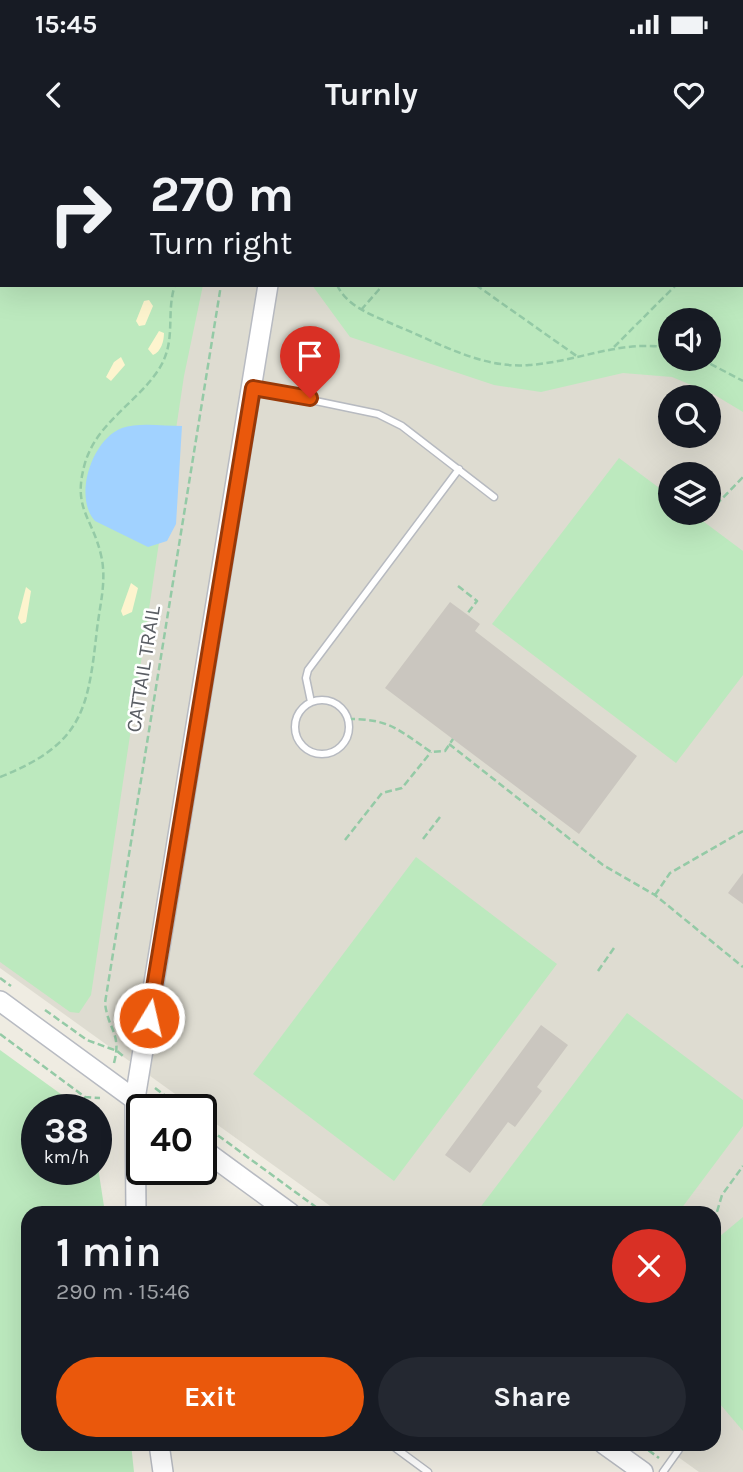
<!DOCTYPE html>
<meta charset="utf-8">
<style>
:root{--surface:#171b24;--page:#242831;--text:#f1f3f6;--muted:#9ea1a6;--accent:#ea580c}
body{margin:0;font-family:Karla,sans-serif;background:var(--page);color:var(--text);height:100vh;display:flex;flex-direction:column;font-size:26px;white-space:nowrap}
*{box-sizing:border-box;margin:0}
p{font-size:23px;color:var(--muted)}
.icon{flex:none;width:38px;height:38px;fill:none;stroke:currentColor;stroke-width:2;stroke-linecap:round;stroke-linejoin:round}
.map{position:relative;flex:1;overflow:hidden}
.sheet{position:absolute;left:21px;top:1066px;width:700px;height:245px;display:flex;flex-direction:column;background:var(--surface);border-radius:21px;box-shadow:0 7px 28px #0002}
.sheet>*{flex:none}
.top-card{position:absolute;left:0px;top:0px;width:744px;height:147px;box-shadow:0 7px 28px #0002;background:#171b24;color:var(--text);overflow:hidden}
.controls{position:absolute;left:658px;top:168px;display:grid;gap:14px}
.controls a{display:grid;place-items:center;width:63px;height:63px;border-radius:50%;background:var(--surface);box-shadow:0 7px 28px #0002;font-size:35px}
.speed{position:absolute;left:21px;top:954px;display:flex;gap:14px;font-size:35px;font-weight:700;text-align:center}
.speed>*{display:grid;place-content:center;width:91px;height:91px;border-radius:50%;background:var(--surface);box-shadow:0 7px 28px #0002;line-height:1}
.speed small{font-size:18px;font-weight:400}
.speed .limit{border:4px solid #111;border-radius:10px;background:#fff;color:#111}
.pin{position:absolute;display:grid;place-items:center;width:60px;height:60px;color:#fff;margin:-72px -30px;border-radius:50% 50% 50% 0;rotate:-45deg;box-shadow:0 0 7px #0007}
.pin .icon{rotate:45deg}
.me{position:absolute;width:77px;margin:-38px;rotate:9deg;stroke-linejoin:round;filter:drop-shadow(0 0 5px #0008)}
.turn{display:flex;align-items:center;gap:24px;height:147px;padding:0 35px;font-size:32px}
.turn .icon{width:91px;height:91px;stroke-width:2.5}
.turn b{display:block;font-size:49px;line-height:60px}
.round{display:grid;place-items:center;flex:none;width:74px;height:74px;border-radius:37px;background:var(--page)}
.overview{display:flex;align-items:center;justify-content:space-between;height:119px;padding:0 35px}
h1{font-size:42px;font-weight:700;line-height:52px}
.primary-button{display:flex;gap:14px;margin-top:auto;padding:14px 35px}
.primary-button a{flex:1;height:80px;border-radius:42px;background:var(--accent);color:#fff;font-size:28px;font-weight:700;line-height:80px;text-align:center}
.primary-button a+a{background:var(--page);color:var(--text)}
.status{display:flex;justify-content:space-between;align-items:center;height:49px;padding:0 35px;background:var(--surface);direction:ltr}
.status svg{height:19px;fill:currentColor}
header{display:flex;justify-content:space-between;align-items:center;height:91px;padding:0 35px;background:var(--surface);font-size:32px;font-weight:700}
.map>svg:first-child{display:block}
.education{fill:#dedcd1;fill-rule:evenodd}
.green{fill:#bce9be;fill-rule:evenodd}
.sand{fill:#fdf4ce}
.water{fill:#a1d2ff}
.building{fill:#cac6bf}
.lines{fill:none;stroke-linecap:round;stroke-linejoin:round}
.lane-casing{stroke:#b7bac0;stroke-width:9}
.secondary-casing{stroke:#b8bbc2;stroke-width:22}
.path{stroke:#94caa6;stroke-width:2.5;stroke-dasharray:7 3.5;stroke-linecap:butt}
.lane{stroke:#fff;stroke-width:6}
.secondary{stroke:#fff;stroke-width:19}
.route-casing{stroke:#983908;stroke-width:18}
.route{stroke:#ea580c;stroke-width:12}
.labels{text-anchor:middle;stroke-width:5;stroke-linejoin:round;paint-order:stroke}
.street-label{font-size:21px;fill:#5a5e64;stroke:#fff}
</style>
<div class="status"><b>15:45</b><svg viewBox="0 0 49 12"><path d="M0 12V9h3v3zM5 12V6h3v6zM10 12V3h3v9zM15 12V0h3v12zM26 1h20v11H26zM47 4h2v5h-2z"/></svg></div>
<header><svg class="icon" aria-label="back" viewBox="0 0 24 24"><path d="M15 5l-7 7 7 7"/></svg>Turnly<svg class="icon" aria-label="heart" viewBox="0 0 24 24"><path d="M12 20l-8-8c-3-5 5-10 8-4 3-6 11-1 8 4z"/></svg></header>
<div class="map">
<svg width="743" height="1332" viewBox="0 0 743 1332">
<rect width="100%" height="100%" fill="#efece2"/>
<path class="education" d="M0 0H743V1332H699L660 1304H714V1073H340L201 973V970L196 969 0 828ZM2 2H742V145H2ZM670 180H709V219H670ZM670 257H709V296H670ZM670 334H709V373H670Z"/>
<path class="green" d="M0 0H234L2 2V145H203L184 236 91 855 79 873 70 872 0 822Z
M386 0H743V272L713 254 672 237 623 233 541 252 494 245 350 197 312 145H742V2ZM670 180H709V219H670Z
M619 318 670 356V373H692L743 411V535L676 623 492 484Z
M416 717 557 824 394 1041 253 934Z
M627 873 743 960V986L678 1073H476Z
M0 910 76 965 78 969 37 970V1029H96V1014L105 1073H28V1304H131L134 1332H0Z
M743 1077V1291L714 1257V1108L719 1097Z"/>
<path class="sand" d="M149 160 153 166 145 185 139 186 136 181 144 161Z
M159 191 164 193C164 201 161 212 153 215L148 209Z
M121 217 125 225 111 241 106 237 114 222Z
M131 443 138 448 132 472 123 476 121 471Z
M26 447 31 451 26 482 21 484 18 478Z"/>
<path class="water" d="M182 286 176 384 167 401 148 407 95 381C73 357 92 299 122 288 138 282 164 286 182 286Z"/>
<path class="building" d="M450 462 480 484 475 491 637 616 579 694 385 548Z
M743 733V764L728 753Z
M541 885 568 905 537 947 542 951 515 987 508 982 470 1033 445 1015Z"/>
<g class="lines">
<defs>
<path id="lane" d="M253 248 378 274 402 286 494 357
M295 587a27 27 0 1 1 54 0a27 27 0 1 1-54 0Z
M311 562 306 538 308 530 459 329
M390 1304 428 1332
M663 1332 683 1304"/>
<path id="secondary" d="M292 2V0
M0 861 149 970
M201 1008 290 1073
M136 1073 135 959 268 145
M159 1304 163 1332
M604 1304 643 1332"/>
</defs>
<use href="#lane" class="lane-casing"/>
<use href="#secondary" class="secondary-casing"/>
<path class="path" d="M208 0V2
M623 0 625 2
M246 2V0
M418 2 420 0
M524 2 526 0
M742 70 743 69
M337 145C348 168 375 176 397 186 439 203 482 229 529 225 577 222 621 199 670 208
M476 145 578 217
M361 170 383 145
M614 207 676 145
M701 219 743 241
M716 365 743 337
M458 446 477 461 467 474
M348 579C390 579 397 589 431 612L445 611 453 599
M449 604 603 725 655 755 743 827
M0 637C83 604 88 570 97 489 100 464 107 440 101 415 92 376 72 369 85 323 97 283 135 264 157 232 178 202 165 175 175 145
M423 699 440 677
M345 700 382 653 402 648 431 612
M655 755 670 733 743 691
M598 831 614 808
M0 838 11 846
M45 870 87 900 117 911 123 916
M0 894 85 957 100 958
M114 923C122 893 108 890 105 863L221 145
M155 948 184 970
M201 983 324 1073
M714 1082 722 1055 743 1026
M640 1304 659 1318"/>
<use href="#lane" class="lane"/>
<use href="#secondary" class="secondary"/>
</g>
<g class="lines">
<defs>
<path id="route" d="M149 878 253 248 310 258"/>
</defs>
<use href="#route" class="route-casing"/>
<use href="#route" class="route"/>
</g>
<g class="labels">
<g class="street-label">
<text transform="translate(143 529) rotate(-81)" y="7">CATTAIL TRAIL</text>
</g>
</g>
</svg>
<div class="controls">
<a><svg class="icon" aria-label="sound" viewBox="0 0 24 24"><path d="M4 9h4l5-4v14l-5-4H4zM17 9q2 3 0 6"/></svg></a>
<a><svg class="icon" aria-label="search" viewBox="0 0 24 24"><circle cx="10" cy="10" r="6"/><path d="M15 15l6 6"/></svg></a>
<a><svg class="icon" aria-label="layers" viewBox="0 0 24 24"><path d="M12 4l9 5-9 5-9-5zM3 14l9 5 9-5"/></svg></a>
</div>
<div class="speed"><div>38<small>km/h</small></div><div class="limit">40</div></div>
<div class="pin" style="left:310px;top:258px;background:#d93025"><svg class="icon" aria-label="arrive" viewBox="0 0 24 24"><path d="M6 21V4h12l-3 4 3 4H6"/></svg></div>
<svg class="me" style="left:149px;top:878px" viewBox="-20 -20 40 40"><circle r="17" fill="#ea580c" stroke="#fff" stroke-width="3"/><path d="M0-11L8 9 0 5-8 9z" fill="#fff"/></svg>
<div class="top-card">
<div class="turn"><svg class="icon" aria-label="right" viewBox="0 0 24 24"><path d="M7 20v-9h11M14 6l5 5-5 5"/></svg><div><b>270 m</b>Turn right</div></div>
</div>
<section class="sheet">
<div class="overview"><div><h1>1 min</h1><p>290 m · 15:46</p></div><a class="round" style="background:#d93025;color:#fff"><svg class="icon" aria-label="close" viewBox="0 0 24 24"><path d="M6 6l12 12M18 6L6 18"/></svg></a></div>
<div class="primary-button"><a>Exit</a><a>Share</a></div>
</section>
</div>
